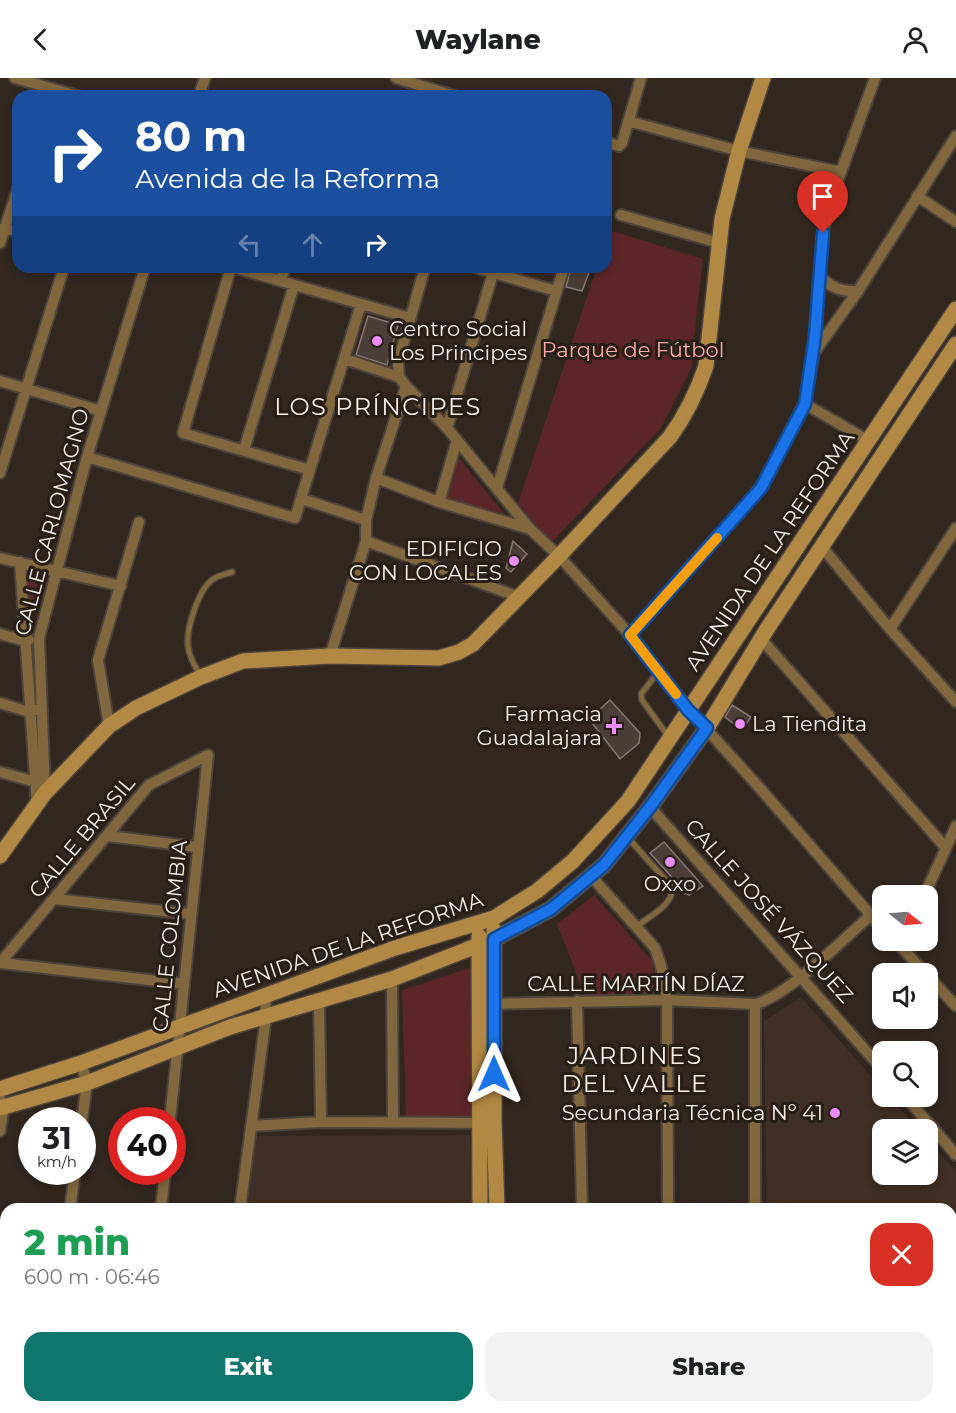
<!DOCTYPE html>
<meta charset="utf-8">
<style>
:root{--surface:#fff;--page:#f2f2f2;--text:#202124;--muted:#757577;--accent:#0f766e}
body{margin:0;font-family:Montserrat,sans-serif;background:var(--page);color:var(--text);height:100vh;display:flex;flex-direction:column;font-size:22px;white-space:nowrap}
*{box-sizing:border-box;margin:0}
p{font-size:20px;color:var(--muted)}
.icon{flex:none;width:33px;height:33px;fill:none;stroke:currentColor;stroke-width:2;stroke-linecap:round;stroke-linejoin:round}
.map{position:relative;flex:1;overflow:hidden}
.side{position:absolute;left:0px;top:1125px;width:957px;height:210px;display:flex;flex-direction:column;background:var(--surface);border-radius:18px 18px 0 0;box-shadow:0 3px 9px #0003}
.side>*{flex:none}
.top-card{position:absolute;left:12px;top:12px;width:600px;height:183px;border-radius:18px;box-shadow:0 3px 9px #0003;background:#1a4fa0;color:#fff;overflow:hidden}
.needle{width:39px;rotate:107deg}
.fabs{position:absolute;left:872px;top:807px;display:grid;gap:12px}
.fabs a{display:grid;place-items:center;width:66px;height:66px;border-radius:12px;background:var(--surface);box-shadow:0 3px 9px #0003;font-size:30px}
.speed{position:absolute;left:18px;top:1029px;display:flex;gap:12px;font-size:30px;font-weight:700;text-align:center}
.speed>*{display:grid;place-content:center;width:78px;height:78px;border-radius:50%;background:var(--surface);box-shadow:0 3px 9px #0003;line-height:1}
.speed small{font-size:15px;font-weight:400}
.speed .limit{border:9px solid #d22;background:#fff;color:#111}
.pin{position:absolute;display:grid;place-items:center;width:51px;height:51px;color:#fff;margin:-62px -26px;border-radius:50% 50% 50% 0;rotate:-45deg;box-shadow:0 0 6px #0007}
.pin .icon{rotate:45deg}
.me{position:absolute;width:66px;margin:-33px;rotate:0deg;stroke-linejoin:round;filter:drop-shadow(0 0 4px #0008)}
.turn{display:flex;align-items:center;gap:21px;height:126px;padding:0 24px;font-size:27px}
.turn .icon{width:78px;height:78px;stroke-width:2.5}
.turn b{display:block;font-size:42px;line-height:51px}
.lanes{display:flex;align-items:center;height:57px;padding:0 24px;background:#0003;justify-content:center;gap:30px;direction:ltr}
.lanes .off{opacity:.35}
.round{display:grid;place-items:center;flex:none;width:63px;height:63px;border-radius:18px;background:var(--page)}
.headline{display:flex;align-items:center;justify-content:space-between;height:102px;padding:0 24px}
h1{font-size:36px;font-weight:800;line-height:45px;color:#1e9e55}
.action{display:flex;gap:12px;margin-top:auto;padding:12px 24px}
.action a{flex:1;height:69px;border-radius:18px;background:var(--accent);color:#fff;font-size:24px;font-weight:800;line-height:69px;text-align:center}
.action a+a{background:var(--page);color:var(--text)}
header{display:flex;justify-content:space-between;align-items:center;height:78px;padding:0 24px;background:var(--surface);font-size:27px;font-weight:800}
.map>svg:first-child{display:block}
.built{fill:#3f2f24}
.park{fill:#5c2628}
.building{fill:#4b3e39;stroke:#867772;stroke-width:1.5}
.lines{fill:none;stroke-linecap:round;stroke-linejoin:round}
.lane-casing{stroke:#4c433b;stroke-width:8}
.street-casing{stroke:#4c433b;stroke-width:14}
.secondary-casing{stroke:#4c433b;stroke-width:18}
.lane{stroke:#80673e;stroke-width:5}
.street{stroke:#80673e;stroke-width:10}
.secondary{stroke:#b28944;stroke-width:15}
.route-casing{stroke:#114b97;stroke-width:15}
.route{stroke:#1a73e8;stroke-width:10}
.slow{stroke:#f59e0b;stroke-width:10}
.poi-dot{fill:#eb8dfc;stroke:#271e16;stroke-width:2}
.labels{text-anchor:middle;stroke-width:6;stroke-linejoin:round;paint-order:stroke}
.poi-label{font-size:21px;fill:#f4ede8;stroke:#271e16;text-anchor:end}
.park-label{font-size:21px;fill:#faabaa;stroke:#271e16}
.street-label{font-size:21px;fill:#f4ede8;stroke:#271e16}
.quarter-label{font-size:24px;letter-spacing:1.5px;fill:#f4ede8;stroke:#271e16}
</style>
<header><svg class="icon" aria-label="back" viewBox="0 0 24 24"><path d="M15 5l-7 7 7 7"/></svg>Waylane<svg class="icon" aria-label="person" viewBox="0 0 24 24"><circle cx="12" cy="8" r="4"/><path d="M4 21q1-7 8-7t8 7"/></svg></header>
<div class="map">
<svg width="956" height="1335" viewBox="0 0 956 1335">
<rect width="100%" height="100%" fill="#31271f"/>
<path class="built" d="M801 919 882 1010V1018L889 1019 919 1051 882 1052V1096H927V1061L956 1094V1139H951V1131H767L764 943Z
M470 1057 472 1131H247L256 1058Z"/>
<path class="park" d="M609 152 703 181 696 241 692 289 661 350 551 465 518 425 597 189H606V162Z
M459 380 504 436 445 422Z
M42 501 28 548V503Z
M594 817 653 884 656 919 585 918 557 846Z
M472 889 471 1038H406L402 912Z"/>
<path class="building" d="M571 189H591L582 213 566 209Z
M368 238 398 247 387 287 356 277Z
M513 463 527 476 511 494 506 490Z
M610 622 640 655 639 665 620 681 589 641Z
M732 627 751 639 742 652 725 639Z
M664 764 703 808 689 817 678 813 679 807 650 775Z"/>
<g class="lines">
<defs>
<path id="lane" d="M659 593 641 616 642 622 668 658
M201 598C195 589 189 579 188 568 186 551 199 508 215 500 220 497 227 496 232 494
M629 761 672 809C675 826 648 839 636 849"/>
<path id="street" d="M15 0 78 18
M396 0 455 18
M199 18 205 0
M628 43 739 73 841 94
M606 64 619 68 622 65 641 0
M917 118 956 144
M621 137 719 165
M0 151 18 152
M0 165 18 110
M231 189 183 355 310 392
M232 189 410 240
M474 189 556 213
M820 198C831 210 842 214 858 213
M281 203 285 189
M813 276 858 213 956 58
M345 281 399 299 406 308 447 350 530 451 559 478 630 557 689 632 757 707 882 850
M399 299 398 284 425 189
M0 303 101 333
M805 326 869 363
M447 350 493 195
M244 372 294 207
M87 379 295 440 361 226
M0 395 64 189
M376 400 439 424 530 451
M497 410 564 189
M302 421 366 442
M439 424 457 362
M366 463 519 519
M822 469 890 551 956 624
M0 480 121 508
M20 484 37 727
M890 551 956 450
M0 556 25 563 29 562
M630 557 761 410 805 326 813 277 823 155 828 130 875 0
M762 562 946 770
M330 578 366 463V442L376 400 406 308
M0 625 29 634 36 632
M109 648 98 582 139 444
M0 694 36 704
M45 715 39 560 87 379 145 189
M650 729 882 991
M108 758 197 769
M591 798 655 870 661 888 667 922 668 1131
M924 818 956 748
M55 821 190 836
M895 862 926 896
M0 885 149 707 208 677
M1 885 184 906
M927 897 956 928
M392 901 393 1044
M577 923 582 1131
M319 924 321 1044
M488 926 667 922 755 926C788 918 843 861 870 838
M81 985 87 1005 82 1042
M905 1018 956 1077
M0 1021 4 1029 0 1053
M170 1042 208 677
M251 1048 321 1044 481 1045
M70 1131 75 1094
M161 1131 165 1094
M240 1131 266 939 265 918
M755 1131V926
M951 1142H956
M951 1213H956
M0 1220H6
M158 1329 159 1335
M38 1335 39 1329
M232 1335 233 1329
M339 1335 340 1329
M426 1335 427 1329
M584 1335 585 1329
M656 1335 657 1329
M731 1335 733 1329
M795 1335 796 1329
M860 1335 862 1329
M930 1335 931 1329"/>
<path id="secondary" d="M0 778 45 715 109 648 136 630 201 599 243 583 330 578 439 580 459 574 473 566 559 478 670 359C686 337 697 314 706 288L722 141 739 73 763 0
M494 852V1043L497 1131
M479 858 480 1131
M0 1011 81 985 395 870 494 840 537 813 573 783 628 723 956 231
M0 1030 87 1005 230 949 392 901 494 861 551 831 604 787 650 729 707 650 767 551 956 266
M485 1335V1329
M500 1335 501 1329"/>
</defs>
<use href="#lane" class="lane-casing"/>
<use href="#street" class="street-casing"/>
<use href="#secondary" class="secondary-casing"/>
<use href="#lane" class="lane"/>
<use href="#street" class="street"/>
<use href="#secondary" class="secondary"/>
</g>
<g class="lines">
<defs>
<path id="route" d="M494 996V861L551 831 604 787 650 729 707 650 688 632 630 557 761 410 805 326 815 258 823 155"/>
</defs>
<use href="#route" class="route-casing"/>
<use href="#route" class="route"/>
<path class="slow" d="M676 616 630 557 717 460"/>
</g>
<g class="poi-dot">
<circle cx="377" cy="263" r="6"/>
<circle cx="514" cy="483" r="6"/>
<circle cx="740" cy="646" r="6"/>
<path d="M611 639h6v6h6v6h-6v6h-6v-6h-6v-6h6z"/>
<circle cx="670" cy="784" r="6"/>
<circle cx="835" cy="1035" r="6"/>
</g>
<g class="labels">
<g class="poi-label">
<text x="389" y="258" text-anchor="start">Centro Social<tspan x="389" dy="24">Los Principes</tspan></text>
<text x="502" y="478">EDIFICIO<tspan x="502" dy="24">CON LOCALES</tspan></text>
<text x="602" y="643">Farmacia<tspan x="602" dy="24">Guadalajara</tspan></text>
<text x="752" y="653" text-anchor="start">La Tiendita</text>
<text x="670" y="813" text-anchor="middle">Oxxo</text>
<text x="823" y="1042">Secundaria Técnica Nº 41</text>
</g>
<g class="park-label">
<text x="633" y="279">Parque de Fútbol</text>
</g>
<g class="street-label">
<text transform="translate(52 444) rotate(-75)" y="7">CALLE CARLOMAGNO</text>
<text transform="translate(770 473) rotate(-56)" y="7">AVENIDA DE LA REFORMA</text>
<text transform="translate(82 759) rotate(-50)" y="7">CALLE BRASIL</text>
<text transform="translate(769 833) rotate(48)" y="7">CALLE JOSÉ VÁZQUEZ</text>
<text transform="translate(170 858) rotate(-84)" y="7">CALLE COLOMBIA</text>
<text transform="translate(348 867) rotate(-19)" y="7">AVENIDA DE LA REFORMA</text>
<text x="636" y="913">CALLE MARTÍN DÍAZ</text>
</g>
<g class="quarter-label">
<text x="378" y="337">LOS PRÍNCIPES</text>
<text x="635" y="986">JARDINES<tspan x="635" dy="28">DEL VALLE</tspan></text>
</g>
</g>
</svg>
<div class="fabs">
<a><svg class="needle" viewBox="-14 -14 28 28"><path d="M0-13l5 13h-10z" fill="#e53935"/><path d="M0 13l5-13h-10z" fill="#757577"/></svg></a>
<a><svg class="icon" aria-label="sound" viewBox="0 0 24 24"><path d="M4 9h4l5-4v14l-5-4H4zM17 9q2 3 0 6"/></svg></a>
<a><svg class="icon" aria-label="search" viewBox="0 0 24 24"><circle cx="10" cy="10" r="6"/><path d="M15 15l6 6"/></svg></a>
<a><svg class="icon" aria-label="layers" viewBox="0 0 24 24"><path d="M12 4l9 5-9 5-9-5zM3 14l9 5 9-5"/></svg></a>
</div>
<div class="speed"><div>31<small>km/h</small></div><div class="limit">40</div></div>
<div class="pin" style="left:823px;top:155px;background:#d93025"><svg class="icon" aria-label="arrive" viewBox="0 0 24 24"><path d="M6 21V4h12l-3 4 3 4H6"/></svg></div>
<svg class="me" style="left:494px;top:996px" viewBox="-20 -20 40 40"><path d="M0-17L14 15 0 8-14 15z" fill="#1a73e8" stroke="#fff" stroke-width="4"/></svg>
<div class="top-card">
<div class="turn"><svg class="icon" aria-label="right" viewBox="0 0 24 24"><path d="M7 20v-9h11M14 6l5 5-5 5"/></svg><div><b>80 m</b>Avenida de la Reforma</div></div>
<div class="lanes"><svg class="icon off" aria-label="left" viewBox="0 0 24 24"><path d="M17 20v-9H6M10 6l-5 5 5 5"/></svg><svg class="icon off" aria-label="ahead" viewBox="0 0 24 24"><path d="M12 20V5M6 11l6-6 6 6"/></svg><svg class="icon" aria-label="right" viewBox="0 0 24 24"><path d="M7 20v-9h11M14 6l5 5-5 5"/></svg></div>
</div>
<section class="side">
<div class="headline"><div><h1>2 min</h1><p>600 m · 06:46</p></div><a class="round" style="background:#d93025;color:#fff"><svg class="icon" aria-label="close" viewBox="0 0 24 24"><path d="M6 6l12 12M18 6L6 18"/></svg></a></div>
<div class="action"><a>Exit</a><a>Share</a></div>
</section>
</div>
